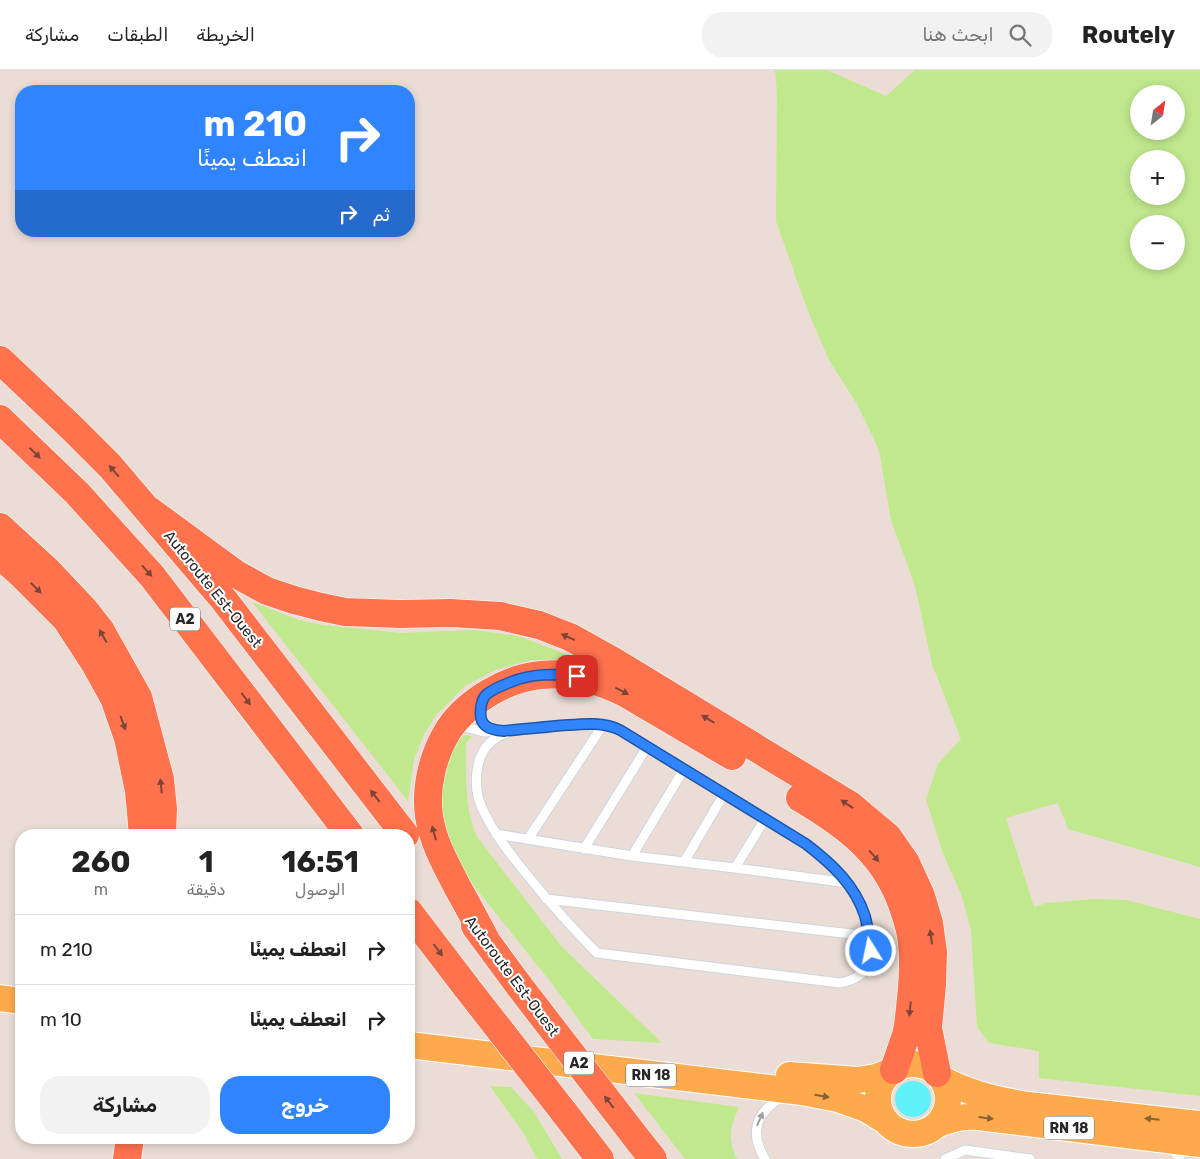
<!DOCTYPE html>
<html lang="ar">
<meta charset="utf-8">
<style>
:root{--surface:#fff;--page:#f2f2f2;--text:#222;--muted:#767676;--line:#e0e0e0;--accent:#3085ff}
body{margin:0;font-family:Rubik,Vazirmatn,sans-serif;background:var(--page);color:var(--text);direction:rtl;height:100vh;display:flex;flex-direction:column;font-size:19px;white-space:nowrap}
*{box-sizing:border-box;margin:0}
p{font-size:16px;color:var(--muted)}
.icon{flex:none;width:28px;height:28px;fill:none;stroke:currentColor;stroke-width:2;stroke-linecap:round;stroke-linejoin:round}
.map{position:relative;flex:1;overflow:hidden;direction:ltr}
.sheet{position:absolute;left:15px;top:759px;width:400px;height:315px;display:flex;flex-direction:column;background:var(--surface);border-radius:20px;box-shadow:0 2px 8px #0003;direction:rtl}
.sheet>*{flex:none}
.top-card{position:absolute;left:15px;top:15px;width:400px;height:152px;border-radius:20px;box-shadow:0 2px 8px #0003;direction:rtl;background:#3085ff;color:#fff;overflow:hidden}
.needle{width:32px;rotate:30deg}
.tools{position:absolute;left:1130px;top:15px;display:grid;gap:10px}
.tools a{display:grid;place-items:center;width:55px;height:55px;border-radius:50%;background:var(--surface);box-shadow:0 2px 8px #0003;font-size:25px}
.pin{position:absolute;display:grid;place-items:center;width:42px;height:42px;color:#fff;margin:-21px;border-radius:10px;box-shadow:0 2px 8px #0006}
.me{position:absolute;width:55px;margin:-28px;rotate:350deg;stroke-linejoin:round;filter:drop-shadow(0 0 4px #0008)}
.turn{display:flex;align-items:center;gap:18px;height:105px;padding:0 25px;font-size:22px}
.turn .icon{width:65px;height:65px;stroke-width:2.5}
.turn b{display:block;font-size:35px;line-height:42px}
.then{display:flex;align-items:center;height:48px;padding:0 25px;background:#0003;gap:10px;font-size:19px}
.eta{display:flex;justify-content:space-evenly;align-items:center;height:85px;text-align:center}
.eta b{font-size:30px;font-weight:700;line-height:35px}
.action{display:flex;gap:10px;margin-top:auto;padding:10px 25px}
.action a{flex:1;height:58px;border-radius:20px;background:var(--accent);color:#fff;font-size:20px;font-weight:700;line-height:58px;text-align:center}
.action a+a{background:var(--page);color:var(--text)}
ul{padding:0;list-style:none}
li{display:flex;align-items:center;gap:15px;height:70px;padding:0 25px;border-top:1px solid var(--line)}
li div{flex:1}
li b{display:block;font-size:19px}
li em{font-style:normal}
header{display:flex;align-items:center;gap:30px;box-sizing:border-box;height:70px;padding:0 25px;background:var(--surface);border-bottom:1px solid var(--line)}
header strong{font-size:24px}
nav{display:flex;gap:28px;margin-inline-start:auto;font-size:18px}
.search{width:350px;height:45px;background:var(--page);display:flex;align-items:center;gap:12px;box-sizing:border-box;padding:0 18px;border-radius:20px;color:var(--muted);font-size:19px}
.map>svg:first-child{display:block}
.green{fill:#c0e88d;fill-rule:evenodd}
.water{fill:#5ef2f8}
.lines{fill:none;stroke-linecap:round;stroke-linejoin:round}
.lane-casing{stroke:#ccd5e2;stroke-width:11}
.primary-casing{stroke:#fff;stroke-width:28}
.highway-casing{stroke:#fff;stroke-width:29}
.lane{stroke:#fff;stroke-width:9}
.primary{stroke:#fcaa4b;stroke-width:26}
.highway{stroke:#ff724e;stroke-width:28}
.highway-bridge-casing{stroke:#fff;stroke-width:29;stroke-linecap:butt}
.highway-bridge{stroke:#ff724e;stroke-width:28}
.oneway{fill:#7d4537}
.oneway2{fill:#876237}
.oneway3{fill:#9e9e9e}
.route-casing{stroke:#1f56a6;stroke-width:12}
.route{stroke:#3085ff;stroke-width:9}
.labels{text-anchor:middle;stroke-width:4;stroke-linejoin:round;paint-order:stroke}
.shield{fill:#fff;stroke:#686868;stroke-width:1}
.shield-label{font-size:14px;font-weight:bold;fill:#272727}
.street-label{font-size:15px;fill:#272727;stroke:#fff}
</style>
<header>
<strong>Routely</strong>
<div class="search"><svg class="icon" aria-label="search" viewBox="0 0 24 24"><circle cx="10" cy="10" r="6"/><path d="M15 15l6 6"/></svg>ابحث هنا</div>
<nav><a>الخريطة</a><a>الطبقات</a><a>مشاركة</a></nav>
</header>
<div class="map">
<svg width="1200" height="1089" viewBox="0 0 1200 1089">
<rect width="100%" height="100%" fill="#ebddd6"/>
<path class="green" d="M775 0H827L886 26 915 0H1200V797L1068 759 1058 733 1006 748 1034 837 1047 833 1093 829 1126 830 1200 849V1026L1039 1008V981L989 973 977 957 971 860 961 824 942 781 926 729 938 694 961 669 932 594 915 516 891 450 879 380 858 336 829 290 807 239 776 151 777 23ZM1139 24H1176V61H1139ZM1139 89H1176V126H1139ZM1139 154H1176V191H1139Z
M252 532 299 550 323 555 401 563 475 560 518 566 558 581 598 600 564 592 532 590 497 599 465 616 437 644 424 664 414 690 408 731Z
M464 665 472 666 466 673C466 704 464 738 477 767L562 877 662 973 593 969 553 915 470 811 450 775 440 747V723L445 698 454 675Z
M490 1016 511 1017 534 1042 562 1089H537L524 1064Z
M634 1023 739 1037C730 1060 727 1065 737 1089H685Z"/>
<path class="water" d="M895 1029a18 18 0 1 1 36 0a18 18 0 1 1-36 0Z"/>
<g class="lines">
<defs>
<path id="lane" d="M481 636C479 651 482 655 495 660
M457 660 465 657 484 662 495 661H504L514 660C529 659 543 657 558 656 578 654 601 651 620 660L806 774C822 786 838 798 849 814 859 830 865 846 868 864 873 891 870 907 840 913L597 883C572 858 550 833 528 806 511 785 494 764 483 740 476 726 475 710 478 695 483 674 495 666 514 660
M496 764 632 786 735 798 848 813
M528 769 603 655
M584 779 647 677
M632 786 684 699
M684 792 724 724
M735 798 765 749
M546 829 869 866
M1168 1077 1172 1079 1180 1089
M765 1089C748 1061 757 1041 784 1026
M945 1089 965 1080 1030 1089"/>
<path id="primary" d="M0 928 21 931
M409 975 802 1022 838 1029 866 1039 887 1052
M878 1029a35 35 0 1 1 70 0a35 35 0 1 1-70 0Z
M789 1005 858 1010 876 1007 892 1001
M942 1009C970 1024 998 1030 1028 1035L1200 1054
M938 1054C952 1049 963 1046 978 1047L1200 1074"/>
<path id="highway" d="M0 290 72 358 110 396 224 530 405 765
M0 349 77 423 152 506 350 765
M146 438 236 504 267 521 294 530 321 537 345 542 400 544 451 543 500 546 539 555 570 567 613 591 850 735 888 767 906 793 921 826 929 853 933 882 932 915 928 958 937 1003
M0 457 48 501 83 538 101 561 138 627 160 709 163 739 162 765
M0 485 23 506 66 549 94 592 114 628 128 668 139 721 143 765
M800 728C849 757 888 786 905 843 908 852 911 862 912 872 915 899 911 929 908 956L906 965 894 1000
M409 842 467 918
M475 856 520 917
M486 870C477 853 468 836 459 820 447 797 433 773 429 746 425 717 433 684 449 659 468 631 507 608 541 605 571 602 599 610 625 623L732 686
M563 1041 600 1089
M638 1070 653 1089
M127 1089 130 1068"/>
</defs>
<use href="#lane" class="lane-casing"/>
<use href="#primary" class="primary-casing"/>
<use href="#highway" class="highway-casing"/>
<use href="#lane" class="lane"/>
<use href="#primary" class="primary"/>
<use href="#highway" class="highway"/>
<defs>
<path id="highway-bridge" d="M520 917 638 1070
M467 918 563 1041"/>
</defs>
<use href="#highway-bridge" class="highway-bridge-casing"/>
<use href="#highway-bridge" class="highway-bridge"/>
</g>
<defs><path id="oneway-solid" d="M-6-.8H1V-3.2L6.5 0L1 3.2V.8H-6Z" transform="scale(1.25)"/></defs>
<g class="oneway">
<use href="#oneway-solid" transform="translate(35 383) rotate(44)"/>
<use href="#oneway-solid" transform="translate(114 401) rotate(-131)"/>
<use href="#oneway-solid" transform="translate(147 501) rotate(48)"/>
<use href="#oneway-solid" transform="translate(36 518) rotate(45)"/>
<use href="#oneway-solid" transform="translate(103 566) rotate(-120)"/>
<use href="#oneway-solid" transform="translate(568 567) rotate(-156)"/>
<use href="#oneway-solid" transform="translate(622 621) rotate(27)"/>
<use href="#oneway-solid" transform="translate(246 629) rotate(53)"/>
<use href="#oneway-solid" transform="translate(708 649) rotate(-149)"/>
<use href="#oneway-solid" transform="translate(123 653) rotate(70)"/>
<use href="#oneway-solid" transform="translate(161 716) rotate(-96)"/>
<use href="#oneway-solid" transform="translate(375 726) rotate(-128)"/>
<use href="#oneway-solid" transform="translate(847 734) rotate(-146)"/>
<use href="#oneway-solid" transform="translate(434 763) rotate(-105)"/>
<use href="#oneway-solid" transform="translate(874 786) rotate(49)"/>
<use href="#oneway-solid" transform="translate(931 867) rotate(-98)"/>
<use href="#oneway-solid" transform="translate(438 880) rotate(53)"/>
<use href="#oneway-solid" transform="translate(910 939) rotate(96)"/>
<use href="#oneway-solid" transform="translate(609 1032) rotate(-128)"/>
</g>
<g class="oneway2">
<use href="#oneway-solid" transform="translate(822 1026) rotate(10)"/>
<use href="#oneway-solid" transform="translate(986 1048) rotate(7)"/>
<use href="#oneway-solid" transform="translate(1152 1049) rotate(-174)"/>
</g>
<use class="oneway3" href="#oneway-solid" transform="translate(760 1049) rotate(-66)"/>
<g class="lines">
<defs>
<path id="route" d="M577 606C555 604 532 603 511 612 503 615 493 619 487 624 483 627 481 634 481 638 478 656 489 660 504 661 521 659 538 658 555 656 576 655 600 650 620 660L806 774C832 794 855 815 865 846 868 857 869 869 871 881"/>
</defs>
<use href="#route" class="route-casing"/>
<use href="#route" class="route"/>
</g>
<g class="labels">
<g class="shield">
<rect x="170" y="537.5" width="30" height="23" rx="4"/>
<rect x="564" y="981.5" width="30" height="23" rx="4"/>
<rect x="626" y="993.5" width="50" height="23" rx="4"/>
<rect x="1044" y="1046.5" width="50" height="23" rx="4"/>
</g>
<g class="shield-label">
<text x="185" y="554">A2</text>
<text x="579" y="998">A2</text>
<text x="651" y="1010">RN 18</text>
<text x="1069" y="1063">RN 18</text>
</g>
<g class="street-label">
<text transform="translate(213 519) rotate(51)" y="5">Autoroute Est-Ouest</text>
<text transform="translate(512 906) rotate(53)" y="5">Autoroute Est-Ouest</text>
</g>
</g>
</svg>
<div class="tools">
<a><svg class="needle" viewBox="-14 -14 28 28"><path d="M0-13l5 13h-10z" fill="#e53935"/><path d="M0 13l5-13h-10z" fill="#767676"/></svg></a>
<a>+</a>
<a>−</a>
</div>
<div class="pin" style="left:577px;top:606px;background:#d93025"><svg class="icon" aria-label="arrive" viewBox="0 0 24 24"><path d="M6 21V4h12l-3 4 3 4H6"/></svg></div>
<svg class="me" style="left:871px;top:881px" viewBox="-20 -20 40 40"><circle r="17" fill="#3085ff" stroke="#fff" stroke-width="3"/><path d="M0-11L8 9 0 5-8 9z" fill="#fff"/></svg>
<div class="top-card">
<div class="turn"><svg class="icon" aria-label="right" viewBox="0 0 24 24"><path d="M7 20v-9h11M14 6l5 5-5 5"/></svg><div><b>210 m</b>انعطف يمينًا</div></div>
<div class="then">ثم<svg class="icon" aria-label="right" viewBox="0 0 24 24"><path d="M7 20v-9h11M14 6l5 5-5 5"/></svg></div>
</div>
<section class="sheet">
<div class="eta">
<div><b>16:51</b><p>الوصول</p></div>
<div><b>1</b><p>دقيقة</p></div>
<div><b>260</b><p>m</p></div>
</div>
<ul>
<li><svg class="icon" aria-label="right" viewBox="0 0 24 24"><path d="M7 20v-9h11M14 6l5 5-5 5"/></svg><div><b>انعطف يمينًا</b></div><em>210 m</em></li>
<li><svg class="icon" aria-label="right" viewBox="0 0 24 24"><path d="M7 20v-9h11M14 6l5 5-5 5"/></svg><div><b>انعطف يمينًا</b></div><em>10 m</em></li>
</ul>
<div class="action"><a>خروج</a><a>مشاركة</a></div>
</section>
</div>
